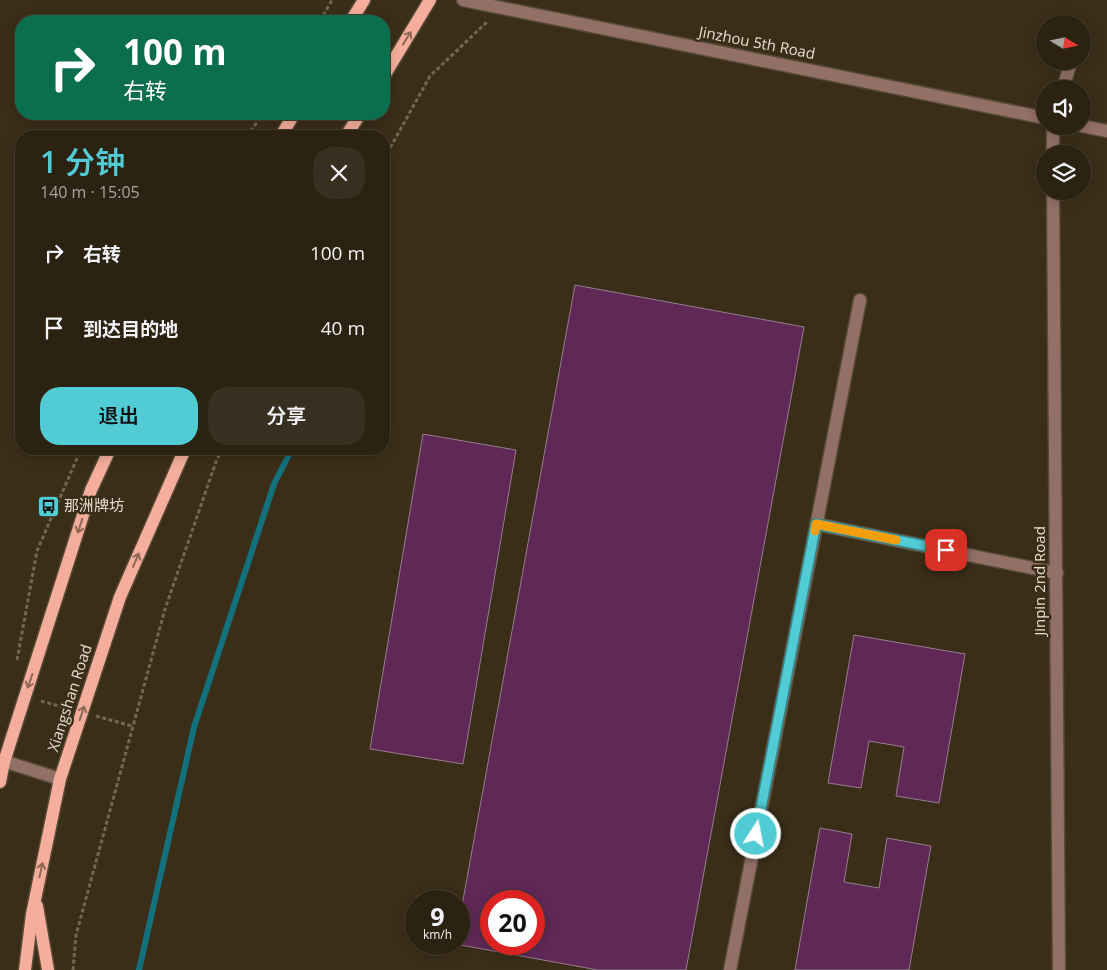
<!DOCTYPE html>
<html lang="zh">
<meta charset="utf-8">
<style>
:root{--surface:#2c2212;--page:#382f20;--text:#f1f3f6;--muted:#a6a49f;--line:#483f32;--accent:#51ccd4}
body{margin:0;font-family:"Open Sans","Noto Sans SC",sans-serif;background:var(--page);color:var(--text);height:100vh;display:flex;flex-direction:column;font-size:19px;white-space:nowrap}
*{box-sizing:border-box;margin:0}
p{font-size:16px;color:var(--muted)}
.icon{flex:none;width:28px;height:28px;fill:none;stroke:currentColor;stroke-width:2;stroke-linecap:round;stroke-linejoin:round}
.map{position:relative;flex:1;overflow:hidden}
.drawer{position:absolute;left:15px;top:130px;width:375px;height:325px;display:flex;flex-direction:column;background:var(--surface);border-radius:20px;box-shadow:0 2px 12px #0003,0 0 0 1px var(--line)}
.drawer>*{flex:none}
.hud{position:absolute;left:15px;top:15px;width:375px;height:105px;border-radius:20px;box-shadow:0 2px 12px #0003,0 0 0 1px var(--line);background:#0b6e4f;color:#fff;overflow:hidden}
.needle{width:32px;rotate:100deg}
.buttons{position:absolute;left:1036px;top:15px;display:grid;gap:10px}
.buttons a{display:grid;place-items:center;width:55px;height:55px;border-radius:50%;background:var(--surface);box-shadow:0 2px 12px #0003,0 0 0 1px var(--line);font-size:25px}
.speed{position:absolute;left:405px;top:890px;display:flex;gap:10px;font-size:25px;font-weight:700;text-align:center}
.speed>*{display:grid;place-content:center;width:65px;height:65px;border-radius:50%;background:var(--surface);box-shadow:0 2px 12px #0003,0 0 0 1px var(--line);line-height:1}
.speed small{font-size:12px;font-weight:400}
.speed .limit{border:8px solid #d22;background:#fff;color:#111}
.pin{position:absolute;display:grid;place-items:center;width:42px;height:42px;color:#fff;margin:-21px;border-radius:10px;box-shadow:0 2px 8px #0006}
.me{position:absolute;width:55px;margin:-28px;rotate:11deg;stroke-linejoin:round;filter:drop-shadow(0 0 4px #0008)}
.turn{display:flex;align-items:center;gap:18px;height:105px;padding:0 25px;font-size:22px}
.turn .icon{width:65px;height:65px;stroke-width:2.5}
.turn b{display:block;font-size:35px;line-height:42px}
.round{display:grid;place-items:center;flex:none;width:52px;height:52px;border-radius:20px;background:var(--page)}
.headline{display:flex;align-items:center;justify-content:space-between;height:85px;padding:0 25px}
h1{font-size:30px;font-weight:600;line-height:38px;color:var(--accent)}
.action{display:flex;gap:10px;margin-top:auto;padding:10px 25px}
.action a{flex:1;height:58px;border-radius:20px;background:var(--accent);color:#111;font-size:20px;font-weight:600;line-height:58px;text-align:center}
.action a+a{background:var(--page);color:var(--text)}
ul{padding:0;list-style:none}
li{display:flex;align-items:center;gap:15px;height:75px;padding:0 25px}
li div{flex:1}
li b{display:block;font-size:19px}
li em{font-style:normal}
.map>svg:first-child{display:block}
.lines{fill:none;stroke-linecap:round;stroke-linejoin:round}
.stream{stroke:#12717d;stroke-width:6}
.building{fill:#602857;stroke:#957d8f;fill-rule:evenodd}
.minor-casing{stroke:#564a36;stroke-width:15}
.major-casing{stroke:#564a36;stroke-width:15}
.path{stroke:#726754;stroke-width:3;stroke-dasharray:4 2.5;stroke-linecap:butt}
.minor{stroke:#927066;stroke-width:12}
.major{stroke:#f5ae9b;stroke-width:12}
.oneway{stroke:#8e6853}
.route-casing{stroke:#35858a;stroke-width:12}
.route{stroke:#51ccd4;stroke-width:9}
.slow{stroke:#f59e0b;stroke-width:9}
.labels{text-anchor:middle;stroke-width:5;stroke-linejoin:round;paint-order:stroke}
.street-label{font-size:15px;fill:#e6ded1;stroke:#3a2e18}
.poi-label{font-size:15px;fill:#e6ded1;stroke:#3a2e18;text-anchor:start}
</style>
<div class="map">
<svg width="1107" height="970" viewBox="0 0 1107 970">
<rect width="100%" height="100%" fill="#3a2e18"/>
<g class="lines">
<path class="stream" d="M139 970 194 727 274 484 292 449"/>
</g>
<path class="building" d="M575 285 804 327 686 970H598L455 944H459V922ZM491 901H534V944H491Z
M423 434 516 450 463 764 370 749Z
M854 635 965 654 939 803 896 796 904 747 869 741 861 788 828 783Z
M820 828 852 834 844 882 879 888 887 838 931 846 909 970H795Z"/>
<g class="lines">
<defs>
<path id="minor" d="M463 0 1045 118
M1063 89 1071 61
M1053 126V154
M1082 126 1107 131
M1053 191 1059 970
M816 524 1057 573
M0 760 60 779
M730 970 860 300"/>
<path id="major" d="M351 21 364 0
M384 76 430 0
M281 136 294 114
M346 136 360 114
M0 782 4 762 91 490 110 449
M37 906 48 970
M25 970 32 914 60 779 120 597 185 449"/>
</defs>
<use href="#minor" class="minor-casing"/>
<use href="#major" class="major-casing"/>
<path class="path" d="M320 21 332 0
M246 136 264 114
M384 159 430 76 488 21
M17 660 37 551 81 449
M41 701 66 708
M96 716 132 726
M73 970 76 935 165 609 217 459 223 449"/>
<use href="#minor" class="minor"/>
<use href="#major" class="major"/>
</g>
<defs><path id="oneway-shaft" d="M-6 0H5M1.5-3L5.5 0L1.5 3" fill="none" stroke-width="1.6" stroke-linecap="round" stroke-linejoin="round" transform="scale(1.25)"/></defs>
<g class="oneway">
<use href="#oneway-shaft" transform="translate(407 38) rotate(-58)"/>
<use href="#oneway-shaft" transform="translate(80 526) rotate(108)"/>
<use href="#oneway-shaft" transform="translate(136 560) rotate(-67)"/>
<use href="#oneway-shaft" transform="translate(30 681) rotate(109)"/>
<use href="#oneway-shaft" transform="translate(82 713) rotate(-72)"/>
<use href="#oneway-shaft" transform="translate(41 870) rotate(-78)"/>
</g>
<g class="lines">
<defs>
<path id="route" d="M756 834 816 524 946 550"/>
</defs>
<use href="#route" class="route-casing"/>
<use href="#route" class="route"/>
<path class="slow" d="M815 531 816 524 896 540"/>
</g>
<defs>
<symbol id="bus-square" viewBox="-11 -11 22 22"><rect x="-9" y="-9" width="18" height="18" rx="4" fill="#51ccd4" stroke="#3a2e18"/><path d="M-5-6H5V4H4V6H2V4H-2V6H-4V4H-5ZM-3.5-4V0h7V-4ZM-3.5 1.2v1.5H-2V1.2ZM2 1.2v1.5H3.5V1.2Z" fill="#111"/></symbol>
</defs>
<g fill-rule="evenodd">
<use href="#bus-square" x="36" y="494" width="25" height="25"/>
</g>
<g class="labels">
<g class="street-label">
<text transform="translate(757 43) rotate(11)" y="5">Jinzhou 5th Road</text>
<text transform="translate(1040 581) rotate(-90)" y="5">Jinpin 2nd Road</text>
<text transform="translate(70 698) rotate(-72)" y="5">Xiangshan Road</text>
</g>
<g class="poi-label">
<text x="64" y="511">那洲牌坊</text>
</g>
</g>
</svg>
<div class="buttons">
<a><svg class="needle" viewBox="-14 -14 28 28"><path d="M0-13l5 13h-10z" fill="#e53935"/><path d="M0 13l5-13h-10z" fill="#a6a49f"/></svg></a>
<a><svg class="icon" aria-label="sound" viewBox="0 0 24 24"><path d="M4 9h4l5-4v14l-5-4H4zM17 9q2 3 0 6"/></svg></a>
<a><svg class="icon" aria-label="layers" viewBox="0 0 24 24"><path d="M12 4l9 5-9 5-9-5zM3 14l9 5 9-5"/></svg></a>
</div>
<div class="speed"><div>9<small>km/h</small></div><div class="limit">20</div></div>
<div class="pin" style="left:946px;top:550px;background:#d93025"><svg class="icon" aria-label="arrive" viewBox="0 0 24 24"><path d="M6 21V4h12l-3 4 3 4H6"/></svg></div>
<svg class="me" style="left:756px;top:834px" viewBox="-20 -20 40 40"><circle r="17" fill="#51ccd4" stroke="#fff" stroke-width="3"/><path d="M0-11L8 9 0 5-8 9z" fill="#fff"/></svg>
<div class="hud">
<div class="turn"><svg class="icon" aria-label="right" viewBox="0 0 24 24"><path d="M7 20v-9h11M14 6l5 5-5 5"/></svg><div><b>100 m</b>右转</div></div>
</div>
<section class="drawer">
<div class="headline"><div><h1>1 分钟</h1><p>140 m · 15:05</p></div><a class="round"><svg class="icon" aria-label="close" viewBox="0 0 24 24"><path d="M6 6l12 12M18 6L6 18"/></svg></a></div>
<ul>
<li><svg class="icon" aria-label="right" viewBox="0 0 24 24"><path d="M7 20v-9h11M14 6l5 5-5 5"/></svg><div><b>右转</b></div><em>100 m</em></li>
<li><svg class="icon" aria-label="arrive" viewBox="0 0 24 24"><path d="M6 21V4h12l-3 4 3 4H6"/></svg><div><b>到达目的地</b></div><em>40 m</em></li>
</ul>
<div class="action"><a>退出</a><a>分享</a></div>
</section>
</div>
